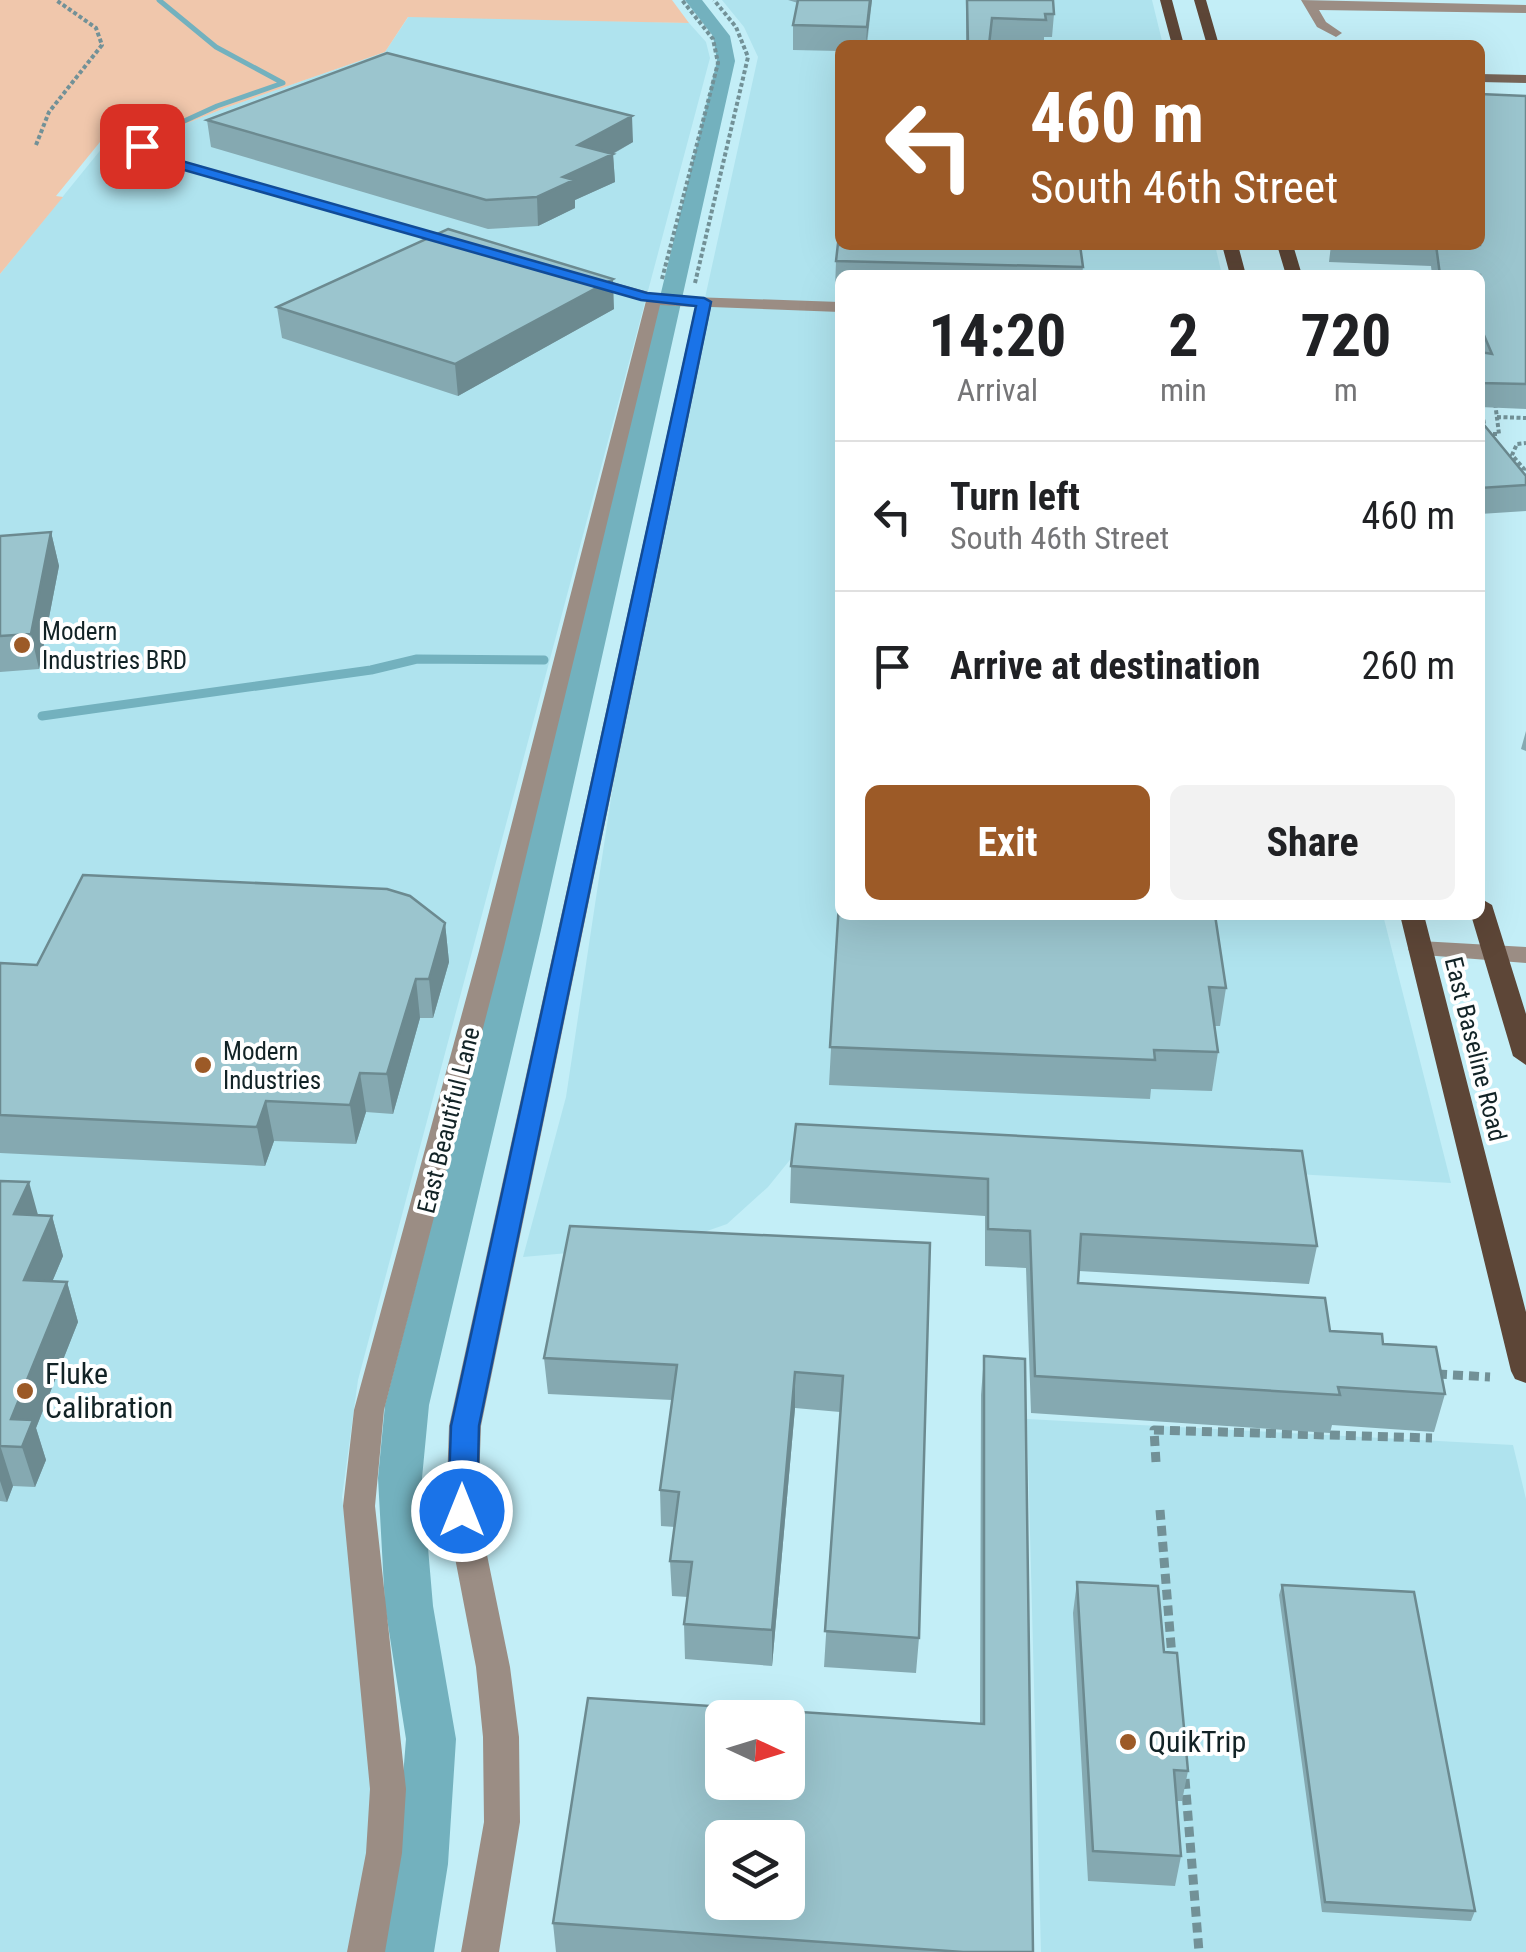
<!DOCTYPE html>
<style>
:root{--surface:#fff;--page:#f2f2f2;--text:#202124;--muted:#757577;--line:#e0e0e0;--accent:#9c5a27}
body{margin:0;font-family:"Roboto Condensed",sans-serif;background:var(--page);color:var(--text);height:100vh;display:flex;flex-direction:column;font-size:38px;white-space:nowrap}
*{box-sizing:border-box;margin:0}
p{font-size:32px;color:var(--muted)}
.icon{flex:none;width:55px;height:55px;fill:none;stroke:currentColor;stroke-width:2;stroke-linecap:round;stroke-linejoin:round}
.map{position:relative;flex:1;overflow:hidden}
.panel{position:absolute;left:835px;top:270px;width:650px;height:650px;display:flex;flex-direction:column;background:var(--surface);border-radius:15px;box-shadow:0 10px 40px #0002}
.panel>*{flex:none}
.top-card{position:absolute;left:835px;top:40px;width:650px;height:210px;border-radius:15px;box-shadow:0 10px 40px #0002;background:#9c5a27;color:#fff;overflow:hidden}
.needle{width:65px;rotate:94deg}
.fabs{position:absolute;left:705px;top:1700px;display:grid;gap:20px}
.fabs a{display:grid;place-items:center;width:100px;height:100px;border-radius:15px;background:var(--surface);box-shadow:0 10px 40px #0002;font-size:50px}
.pin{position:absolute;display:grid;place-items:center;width:85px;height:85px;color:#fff;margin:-42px;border-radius:20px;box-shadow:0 5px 15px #0006}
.me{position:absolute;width:110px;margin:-55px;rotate:0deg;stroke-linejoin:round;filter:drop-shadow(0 0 8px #0008)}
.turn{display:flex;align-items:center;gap:35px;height:210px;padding:0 30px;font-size:45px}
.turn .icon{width:130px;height:130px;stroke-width:2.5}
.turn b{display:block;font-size:70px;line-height:85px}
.eta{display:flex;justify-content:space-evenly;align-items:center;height:170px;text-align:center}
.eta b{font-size:60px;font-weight:700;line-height:70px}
.action{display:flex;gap:20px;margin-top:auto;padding:20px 30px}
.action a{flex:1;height:115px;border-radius:15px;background:var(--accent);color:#fff;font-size:40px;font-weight:700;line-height:115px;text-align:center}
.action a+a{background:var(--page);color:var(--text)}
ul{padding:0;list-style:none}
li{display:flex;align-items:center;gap:30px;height:150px;padding:0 30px;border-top:2px solid var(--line)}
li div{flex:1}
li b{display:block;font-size:38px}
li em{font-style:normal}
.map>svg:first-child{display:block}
.built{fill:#afe3ee}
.green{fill:#f0c7ac}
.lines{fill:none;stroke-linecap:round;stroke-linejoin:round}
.stream-far1{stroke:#73b1be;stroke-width:5}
.stream{stroke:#73b1be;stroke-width:9}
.canal{fill:#73b1be;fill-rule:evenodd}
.path-far2{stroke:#729197;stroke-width:4;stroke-dasharray:4 2.5;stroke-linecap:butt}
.path-far1{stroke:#729197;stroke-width:6;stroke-dasharray:8 5;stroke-linecap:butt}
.path{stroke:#729197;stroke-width:9;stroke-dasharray:10 6;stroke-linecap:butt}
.street{fill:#9b8d84;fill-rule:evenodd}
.secondary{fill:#776457;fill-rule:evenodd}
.primary{fill:#5d4637;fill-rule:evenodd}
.wall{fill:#85a9b1}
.shaded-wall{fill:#6c8a90}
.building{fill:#9bc5ce;stroke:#6c8a90;stroke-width:2.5;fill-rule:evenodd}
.route{fill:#1a73e8;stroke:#114b97;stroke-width:2.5}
.poi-dot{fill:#9c5a27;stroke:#fff;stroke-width:4}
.labels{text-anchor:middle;stroke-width:8;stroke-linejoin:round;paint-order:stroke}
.poi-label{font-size:25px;fill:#122326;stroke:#fff;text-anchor:start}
.street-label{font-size:25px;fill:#122326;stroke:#fff}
.near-poi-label{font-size:30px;fill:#122326;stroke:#fff;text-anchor:start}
</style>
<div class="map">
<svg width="1526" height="1952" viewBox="0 0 1526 1952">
<rect width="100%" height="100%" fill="#c3eef7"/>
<path class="built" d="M722 0H1152L1163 45H840V245H1215L1222 275H840V915H1383L1451 1183 802 1145 768 1187 727 1224 670 1244 523 1257 566 1097 646 566 758 57 744 27Z
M409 16 689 23 706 42 710 58 358 1380 342 1497 378 1808 348 1952H0V274L107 142 163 139 170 130 225 108 385 52Z
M1027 1419 1513 1445 1526 1499V1952H1041Z"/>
<path class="green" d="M0 0H672L689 23 408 17 385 52 225 108 170 130 163 139 100 142 56 196 63 197 0 274Z"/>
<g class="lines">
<path class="stream-far1" d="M152 140 158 133 217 106 283 83 216 47 159 0"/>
<path class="stream" d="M42 716 371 670 417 659 544 660"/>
<path class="canal" d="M685 0H702L730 36 735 61 541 930 429 1405 422 1478 433 1606 456 1739 448 1864 434 1952H380L396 1864 406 1739 385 1606 378 1478 385 1405 507 930 717 61 713 36Z"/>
<path class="path-far2" d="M36 145 49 112 102 45 96 28 56 0
M662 279 718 63 713 39 682 0
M695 283 748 57 736 27 714 0
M1480 394 1485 432
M1497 417 1526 418
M1480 434H1499L1495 402
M1523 477 1524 469 1512 455 1517 444 1526 443"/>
<path class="path-far1" d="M1375 915H1380"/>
<path class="path" d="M1437 1374 1490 1377
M1156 1462 1154 1430 1432 1438
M1160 1510 1172 1657
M1185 1779 1199 1952"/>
<path class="street" d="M1301 0 1526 5V13L1319 10 1326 22 1342 33 1336 37 1317 27Z
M150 141 176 144 184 155 179 160 471 245 458 248 168 165C147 171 127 172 111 158L122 146ZM150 149 169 154 147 161 127 157 131 152Z
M583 274 663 296 840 302V312L711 307 481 1426 478 1511 510 1667 519 1737 520 1822 499 1952H461L484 1822 483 1737 476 1667 446 1511 449 1426 695 307 660 305 503 951 384 1410 375 1506 406 1789 402 1853 385 1952H347L366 1853 370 1789 343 1506 354 1410 479 951 646 301 578 282V276Z
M1420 941 1526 947V963L1411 954 1408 949Z"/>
<path class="secondary" d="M1480 74 1526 75V83L1480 82Z"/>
<path class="primary" d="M1160 0H1172L1184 45H1172Z
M1194 0H1206L1219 45H1207Z
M1222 245H1238L1246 275H1230Z
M1277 245H1293L1302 275H1286Z
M1480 898 1492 905 1526 1014V1065L1513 1056 1471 915H1480Z
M1400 915H1424L1526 1312V1383L1515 1379 1511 1371Z"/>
</g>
<path class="wall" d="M788 0H872L867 45H840V51L793 50V25L798 3Z
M966 0H1053L1054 14 1052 37H1044V43L990 42V45H966Z
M1526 96V409L1480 407V275H1432L1431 266 1329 262 1331 245H1480Z
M207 120 633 142 613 154 615 182 575 200V208L538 226 488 229 211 147Z
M836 261 1083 267 1082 275H840V289H835Z
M277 307 614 309 458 396 282 338Z
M1480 420 1526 476V511L1480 514Z
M51 532 59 566 39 669 0 672V536Z
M1526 731V751L1521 749Z
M840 887 1226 988 1220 1026H1215L1218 1052 1212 1091 1151 1089 1150 1099 829 1085Z
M445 923 449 962 433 1018H420L393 1114 366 1112 356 1144 274 1141 265 1166 0 1153V963L37 965Z
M796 1124 1317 1246 1309 1284 1079 1271 1078 1283 1330 1331 1383 1344 1445 1394 1434 1432 1332 1425 1330 1433 1031 1413 1026 1268 985 1266V1216L790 1203 791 1166Z
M0 1181 39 1216H52L63 1256 52 1282H67L78 1322 36 1428 46 1460 35 1487 13 1486 7 1502 0 1501Z
M930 1243 919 1638 916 1673 824 1667 840 1412 795 1408 772 1666 685 1659 684 1624 688 1597 672 1596 670 1561 675 1527 661 1526 660 1490 672 1400 548 1394 544 1358Z
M984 1356 1033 1952H556L553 1923 980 1724 981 1395Z
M1077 1582 1164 1652 1188 1771 1182 1801H1176L1181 1856 1175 1886 1088 1881 1073 1613Z
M1282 1585 1475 1911 1471 1921 1322 1912 1279 1595Z"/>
<path class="shaded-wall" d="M870 0H872L866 45 867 27Z
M632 116 633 142 610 155 613 154 615 182 575 200V208L538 226 537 197 563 177 578 145Z
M613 279 614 309 458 396 455 364Z
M51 532 59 566 39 669 31 634Z
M445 923 449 962 433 1018 429 979Z
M416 979 420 1018 393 1114 387 1074Z
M360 1073 366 1112 356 1144 350 1105Z
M266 1101 274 1141 265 1166 257 1127Z
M29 1182 40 1222 14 1214Z
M52 1216 63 1256 36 1320 24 1280Z
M67 1282 78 1322 36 1428 46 1460 35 1487 22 1447 11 1419Z
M795 1372V1408L772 1666V1630Z
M0 1445 13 1486 7 1502 0 1481Z"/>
<path class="building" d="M798 0H870L867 27 793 25Z
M967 0H1053L1054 14H1045L1046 20 992 18 989 45H968Z
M387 53 632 116 578 145 613 154 563 177 574 180 537 197 486 200 207 120Z
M1480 94 1526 96V384L1480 383V352L1492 354 1480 326V275H1440L1436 245H1480Z
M840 226V245H1080L1083 267 836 261Z
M448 229 613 279 455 364 277 307Z
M1480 420 1526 476V485L1480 488Z
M51 532 31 634 0 636V536Z
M83 875 387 889 410 896 445 923 429 979H416L387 1074 360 1073 350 1105 266 1101 257 1127 0 1115V963L37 965Z
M840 887V915H1215L1226 988 1209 987 1218 1052 1154 1050 1155 1060 830 1047Z
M796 1124 1302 1151 1317 1246 1081 1234 1078 1283 1325 1298 1330 1331 1382 1334 1383 1344 1436 1347 1445 1394 1338 1387 1340 1395 1035 1376 1030 1231 988 1229V1179L791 1166Z
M0 1181 29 1182 14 1214 52 1216 24 1280 67 1282 11 1419 33 1420 22 1447 0 1446Z
M570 1226 930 1243 919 1638 825 1631 843 1376 795 1372 772 1630 684 1624 692 1562 670 1561 679 1492 660 1490 677 1365 544 1358Z
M984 1356 1025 1359 1033 1952H963L553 1923 588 1698 984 1724ZM722 1718H788V1782H722ZM722 1838H788V1902H722Z
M1077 1582 1158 1586 1164 1652 1177 1653 1188 1771 1174 1770 1181 1856 1093 1851Z
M1282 1585 1414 1592 1475 1911 1325 1902Z"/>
<path class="route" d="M142 142 180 147 183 155 178 160 647 293 704 298 711 302 479 1426 477 1511 473 1519 462 1523 452 1519 448 1511 451 1426 696 306 641 300 163 164 170 153 137 148 135 146Z"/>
<g class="poi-dot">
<circle cx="22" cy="645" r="10"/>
<circle cx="203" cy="1065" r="10"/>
<circle cx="25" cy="1391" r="10"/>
<circle cx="1128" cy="1742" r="10"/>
</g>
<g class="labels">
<g class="poi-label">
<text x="42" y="640">Modern<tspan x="42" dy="29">Industries BRD</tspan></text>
<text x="223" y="1060">Modern<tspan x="223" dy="29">Industries</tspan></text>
</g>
<g class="street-label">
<text transform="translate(1476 1049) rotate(76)" y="9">East Baseline Road</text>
<text transform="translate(448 1120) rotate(-76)" y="9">East Beautiful Lane</text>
</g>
<g class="near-poi-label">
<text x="45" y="1384">Fluke<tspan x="45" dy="34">Calibration</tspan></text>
<text x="1148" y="1752">QuikTrip</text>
</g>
</g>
</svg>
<div class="fabs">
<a><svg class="needle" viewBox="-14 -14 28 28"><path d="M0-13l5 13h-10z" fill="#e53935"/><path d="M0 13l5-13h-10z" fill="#757577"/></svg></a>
<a><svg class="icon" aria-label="layers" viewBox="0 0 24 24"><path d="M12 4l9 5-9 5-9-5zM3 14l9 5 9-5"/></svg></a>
</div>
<div class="pin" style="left:142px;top:146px;background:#d93025"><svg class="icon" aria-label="arrive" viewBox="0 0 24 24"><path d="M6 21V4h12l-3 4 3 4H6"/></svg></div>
<svg class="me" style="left:462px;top:1511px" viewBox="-20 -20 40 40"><circle r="17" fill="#1a73e8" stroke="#fff" stroke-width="3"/><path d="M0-11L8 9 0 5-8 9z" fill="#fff"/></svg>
<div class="top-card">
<div class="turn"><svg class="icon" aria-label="left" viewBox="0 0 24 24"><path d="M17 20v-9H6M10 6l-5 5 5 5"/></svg><div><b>460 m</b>South 46th Street</div></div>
</div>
<section class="panel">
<div class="eta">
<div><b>14:20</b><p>Arrival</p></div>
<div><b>2</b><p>min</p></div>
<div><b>720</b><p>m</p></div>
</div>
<ul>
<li><svg class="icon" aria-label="left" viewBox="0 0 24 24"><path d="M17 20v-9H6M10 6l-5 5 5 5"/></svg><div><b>Turn left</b><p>South 46th Street</p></div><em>460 m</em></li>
<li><svg class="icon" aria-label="arrive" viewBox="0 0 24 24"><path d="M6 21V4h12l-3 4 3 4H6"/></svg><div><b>Arrive at destination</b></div><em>260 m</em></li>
</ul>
<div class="action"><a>Exit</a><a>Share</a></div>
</section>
</div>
